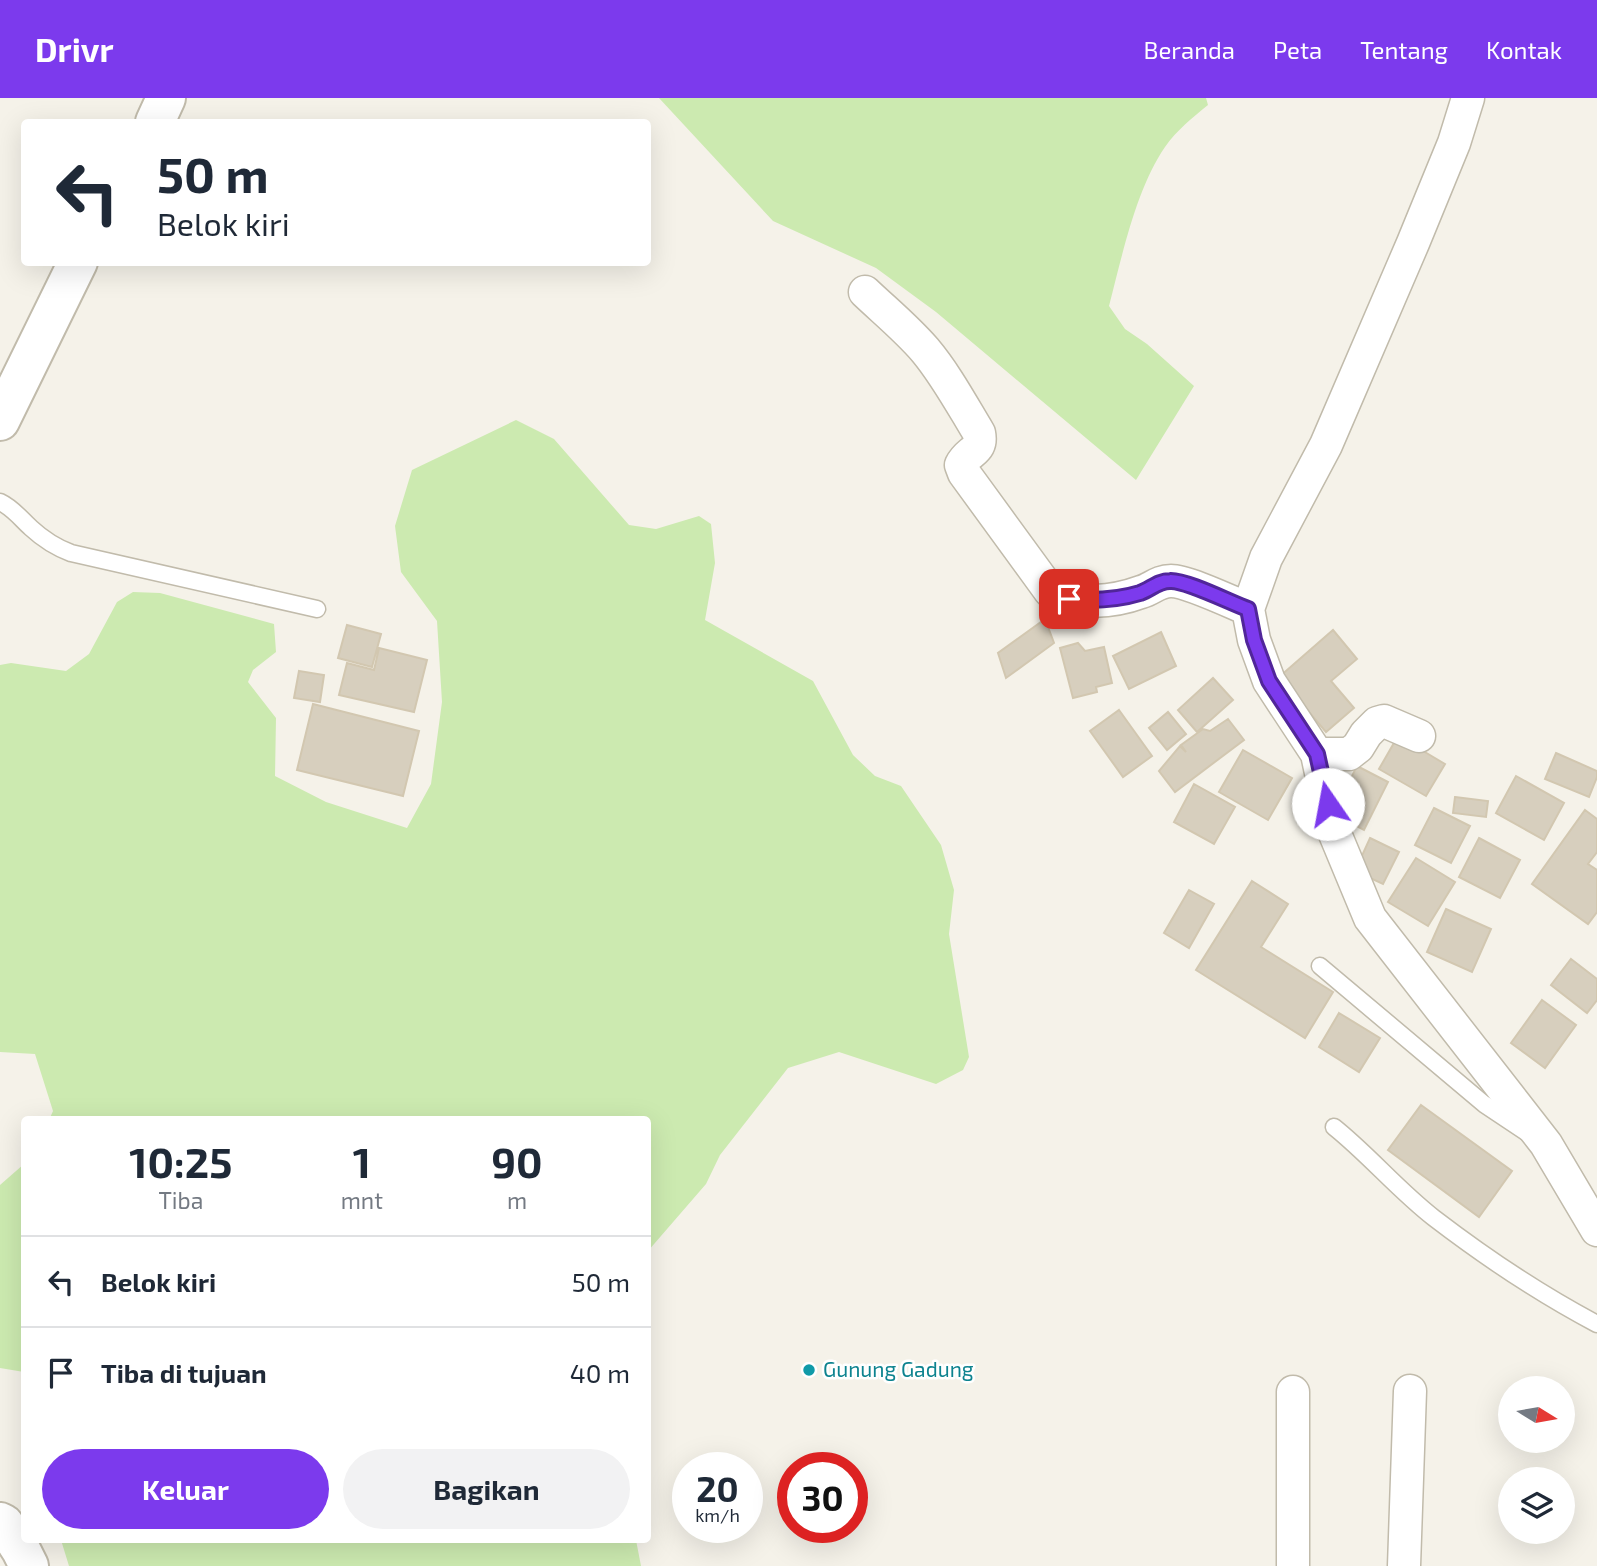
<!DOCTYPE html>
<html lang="id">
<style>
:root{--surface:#fff;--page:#f2f2f3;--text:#1f2937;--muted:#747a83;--line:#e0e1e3;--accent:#7c3aed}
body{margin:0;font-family:"Exo 2",sans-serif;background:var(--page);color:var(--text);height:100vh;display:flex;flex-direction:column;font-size:26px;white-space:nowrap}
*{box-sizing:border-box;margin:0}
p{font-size:23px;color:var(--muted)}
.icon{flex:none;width:38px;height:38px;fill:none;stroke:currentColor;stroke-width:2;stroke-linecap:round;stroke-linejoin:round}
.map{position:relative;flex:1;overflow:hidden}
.details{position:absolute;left:21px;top:1018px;width:630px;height:427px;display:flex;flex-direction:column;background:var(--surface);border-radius:7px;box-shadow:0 7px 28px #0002}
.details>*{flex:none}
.top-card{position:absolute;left:21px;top:21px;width:630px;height:147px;border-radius:7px;box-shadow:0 7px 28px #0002;background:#fff;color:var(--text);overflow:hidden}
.needle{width:46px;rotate:101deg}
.buttons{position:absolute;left:1498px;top:1278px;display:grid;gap:14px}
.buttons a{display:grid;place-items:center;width:77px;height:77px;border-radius:50%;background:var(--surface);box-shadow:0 7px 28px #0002;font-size:35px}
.speed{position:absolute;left:672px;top:1354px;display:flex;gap:14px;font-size:35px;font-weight:700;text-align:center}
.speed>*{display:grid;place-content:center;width:91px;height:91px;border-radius:50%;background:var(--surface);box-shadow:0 7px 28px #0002;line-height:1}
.speed small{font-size:18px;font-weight:400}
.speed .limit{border:10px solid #d22;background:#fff;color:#111}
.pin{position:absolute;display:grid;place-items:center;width:60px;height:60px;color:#fff;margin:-30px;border-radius:14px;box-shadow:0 4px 10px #0006}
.me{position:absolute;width:77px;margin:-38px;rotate:348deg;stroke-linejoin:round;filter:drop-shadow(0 0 5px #0008)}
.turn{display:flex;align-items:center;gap:24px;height:147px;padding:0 21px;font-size:32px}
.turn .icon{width:91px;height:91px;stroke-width:2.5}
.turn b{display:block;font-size:49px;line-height:60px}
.eta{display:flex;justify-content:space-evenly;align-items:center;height:119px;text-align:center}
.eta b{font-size:42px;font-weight:700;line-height:49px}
.button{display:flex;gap:14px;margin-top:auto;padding:14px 21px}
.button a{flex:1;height:80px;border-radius:42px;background:var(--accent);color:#fff;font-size:28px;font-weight:700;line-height:80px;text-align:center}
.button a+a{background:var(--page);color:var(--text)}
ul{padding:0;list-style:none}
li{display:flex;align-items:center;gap:21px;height:91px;padding:0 21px;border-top:2px solid var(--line)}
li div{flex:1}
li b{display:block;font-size:26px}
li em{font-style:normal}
header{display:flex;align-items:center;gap:42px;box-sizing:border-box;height:98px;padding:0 35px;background:var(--accent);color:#fff}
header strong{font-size:33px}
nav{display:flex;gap:38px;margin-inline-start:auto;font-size:24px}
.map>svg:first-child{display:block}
.green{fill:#cceab0}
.building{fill:#d7cfbe;stroke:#d2c7b0;stroke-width:2}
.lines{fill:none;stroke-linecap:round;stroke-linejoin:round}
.service-casing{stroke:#c1bbab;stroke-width:19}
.minor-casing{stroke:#c1bbab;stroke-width:35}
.tertiary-casing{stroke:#c1bbab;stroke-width:42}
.service{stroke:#fff;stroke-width:16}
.minor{stroke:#fff;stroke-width:32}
.tertiary{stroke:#fff;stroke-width:38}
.route-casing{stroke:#51269a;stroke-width:18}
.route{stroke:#7c3aed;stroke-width:12}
.culture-dot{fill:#0f9aa8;stroke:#fff;stroke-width:2.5}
.labels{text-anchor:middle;stroke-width:5;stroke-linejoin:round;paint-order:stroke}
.culture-label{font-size:21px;fill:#0d838f;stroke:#fff;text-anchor:start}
</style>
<header>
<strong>Drivr</strong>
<nav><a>Beranda</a><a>Peta</a><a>Tentang</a><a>Kontak</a></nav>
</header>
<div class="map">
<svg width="1597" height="1468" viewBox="0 0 1597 1468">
<rect width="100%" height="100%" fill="#f5f2e9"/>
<path class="green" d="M659 0H1206L1208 7C1192 20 1177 32 1165 49 1136 91 1122 158 1109 208L1125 231 1147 246 1194 288 1136 382 936 214 876 170 773 123Z
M516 322 554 341 629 427 656 431 699 418 711 426 715 465 705 522 813 583 853 657 875 678 901 688 941 747 954 792 949 836 969 959 963 972 936 986 839 954 788 970 720 1057 706 1086 648 1153V1022H49L53 1013 35 956 0 954V567L11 565 66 573 89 556 117 504 133 494 160 495 274 526 276 554 253 572 248 584 276 620 275 678 326 704 407 730 431 686 442 604 437 523 401 474 395 428 412 372Z
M24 1066V1274L0 1270V1087Z
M61 1442H636L641 1468H69Z"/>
<path class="building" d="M1045 521 1054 545 1006 580 998 555Z
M347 527 381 536 372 569 338 560Z
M1333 532 1357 561 1331 583 1354 610 1326 634 1279 579Z
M1161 534 1176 568 1129 591 1113 558Z
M1078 545 1085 553 1104 549 1112 585 1096 589 1097 594 1073 600 1060 550Z
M379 550 427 562 414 614 339 597 347 565 374 572Z
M299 573 324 577 320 604 294 600Z
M1213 580 1233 602 1197 634 1178 612Z
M313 606 419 633 403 698 297 672Z
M1119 612 1152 658 1123 679 1090 633Z
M1168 614 1186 636 1167 652 1149 630Z
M1228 621 1244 642 1175 694 1159 673 1180 648 1186 654 1181 647 1203 631 1210 633Z
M1398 638 1445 666 1426 698 1379 671Z
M1243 652 1292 680 1268 722 1219 694Z
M1556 655 1597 673V679L1589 699 1545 681Z
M1357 668 1388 684 1364 732 1333 716Z
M1516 678 1564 705 1544 742 1496 715Z
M1194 686 1235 709 1214 746 1174 724Z
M1455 699 1488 703 1486 719 1453 715Z
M1434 710 1470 728 1451 765 1415 747Z
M1585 712 1597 721V754L1588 766 1597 772V814L1588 826 1532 786Z
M1370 740 1399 754 1383 786 1355 773Z
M1479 740 1520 762 1500 800 1459 779Z
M1416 760 1455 784 1428 828 1388 804Z
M1252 783 1288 806 1261 849 1333 894 1305 940 1196 872Z
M1189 792 1214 806 1189 850 1164 835Z
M1446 811 1491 831 1472 874 1427 854Z
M1571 861 1597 881V902L1587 915 1551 887Z
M1542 902 1576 927 1545 970 1511 945Z
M1339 915 1380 940 1359 974 1319 949Z
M1421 1007 1512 1073 1479 1119 1388 1052Z"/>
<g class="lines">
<defs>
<path id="service" d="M0 404C13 410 21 421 31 430 44 442 55 449 71 455L317 511
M1320 868 1484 1006 1526 1034
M1334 1029C1369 1057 1398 1092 1434 1120 1485 1159 1540 1196 1597 1226"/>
<path id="minor" d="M1468 0 1454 45 1413 145 1326 347 1266 460 1248 511 1254 542 1269 583 1317 656 1333 731 1370 820 1546 1046 1597 1132
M865 194C885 213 907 231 925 252 946 277 962 307 979 335 983 354 968 352 961 367L964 375 1050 493C1076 508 1114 504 1141 494 1152 491 1158 483 1171 483 1187 483 1231 504 1248 511
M1317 656H1349L1358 649 1366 636 1377 625 1384 623 1419 638
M1293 1468V1294
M1404 1468 1410 1293"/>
<path id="tertiary" d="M155 24 166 0
M0 323 78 164
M0 1424 4 1426 21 1452 29 1468"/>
</defs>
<use href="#service" class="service-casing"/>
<use href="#minor" class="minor-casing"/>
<use href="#tertiary" class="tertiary-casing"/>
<use href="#service" class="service"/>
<use href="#minor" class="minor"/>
<use href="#tertiary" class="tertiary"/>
</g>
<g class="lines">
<defs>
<path id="route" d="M1069 501C1093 503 1117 502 1140 495 1151 491 1158 483 1170 483 1186 482 1231 505 1248 511L1254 542 1269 583 1317 656 1328 706"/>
</defs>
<use href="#route" class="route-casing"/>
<use href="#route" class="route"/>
</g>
<circle class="culture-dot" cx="809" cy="1272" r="7"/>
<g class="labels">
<g class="culture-label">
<text x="823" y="1279">Gunung Gadung</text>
</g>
</g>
</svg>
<div class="buttons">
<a><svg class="needle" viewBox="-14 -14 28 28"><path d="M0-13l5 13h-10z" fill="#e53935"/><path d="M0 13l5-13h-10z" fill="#747a83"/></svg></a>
<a><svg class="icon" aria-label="layers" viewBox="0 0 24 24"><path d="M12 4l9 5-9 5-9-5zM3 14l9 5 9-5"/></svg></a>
</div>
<div class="speed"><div>20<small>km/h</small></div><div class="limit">30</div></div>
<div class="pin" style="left:1069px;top:501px;background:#d93025"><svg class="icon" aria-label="arrive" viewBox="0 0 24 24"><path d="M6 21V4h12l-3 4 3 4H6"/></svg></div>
<svg class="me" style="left:1328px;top:706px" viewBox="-20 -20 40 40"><circle r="19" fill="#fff"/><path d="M0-13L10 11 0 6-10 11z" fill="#7c3aed"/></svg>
<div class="top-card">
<div class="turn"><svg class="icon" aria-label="left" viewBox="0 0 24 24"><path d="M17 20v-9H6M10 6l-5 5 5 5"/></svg><div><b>50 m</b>Belok kiri</div></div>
</div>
<section class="details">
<div class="eta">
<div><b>10:25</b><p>Tiba</p></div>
<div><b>1</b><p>mnt</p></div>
<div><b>90</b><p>m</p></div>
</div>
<ul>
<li><svg class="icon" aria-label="left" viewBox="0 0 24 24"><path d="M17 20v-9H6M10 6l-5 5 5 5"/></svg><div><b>Belok kiri</b></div><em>50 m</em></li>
<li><svg class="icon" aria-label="arrive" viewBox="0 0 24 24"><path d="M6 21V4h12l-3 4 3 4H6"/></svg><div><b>Tiba di tujuan</b></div><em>40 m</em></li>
</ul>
<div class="button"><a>Keluar</a><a>Bagikan</a></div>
</section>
</div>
